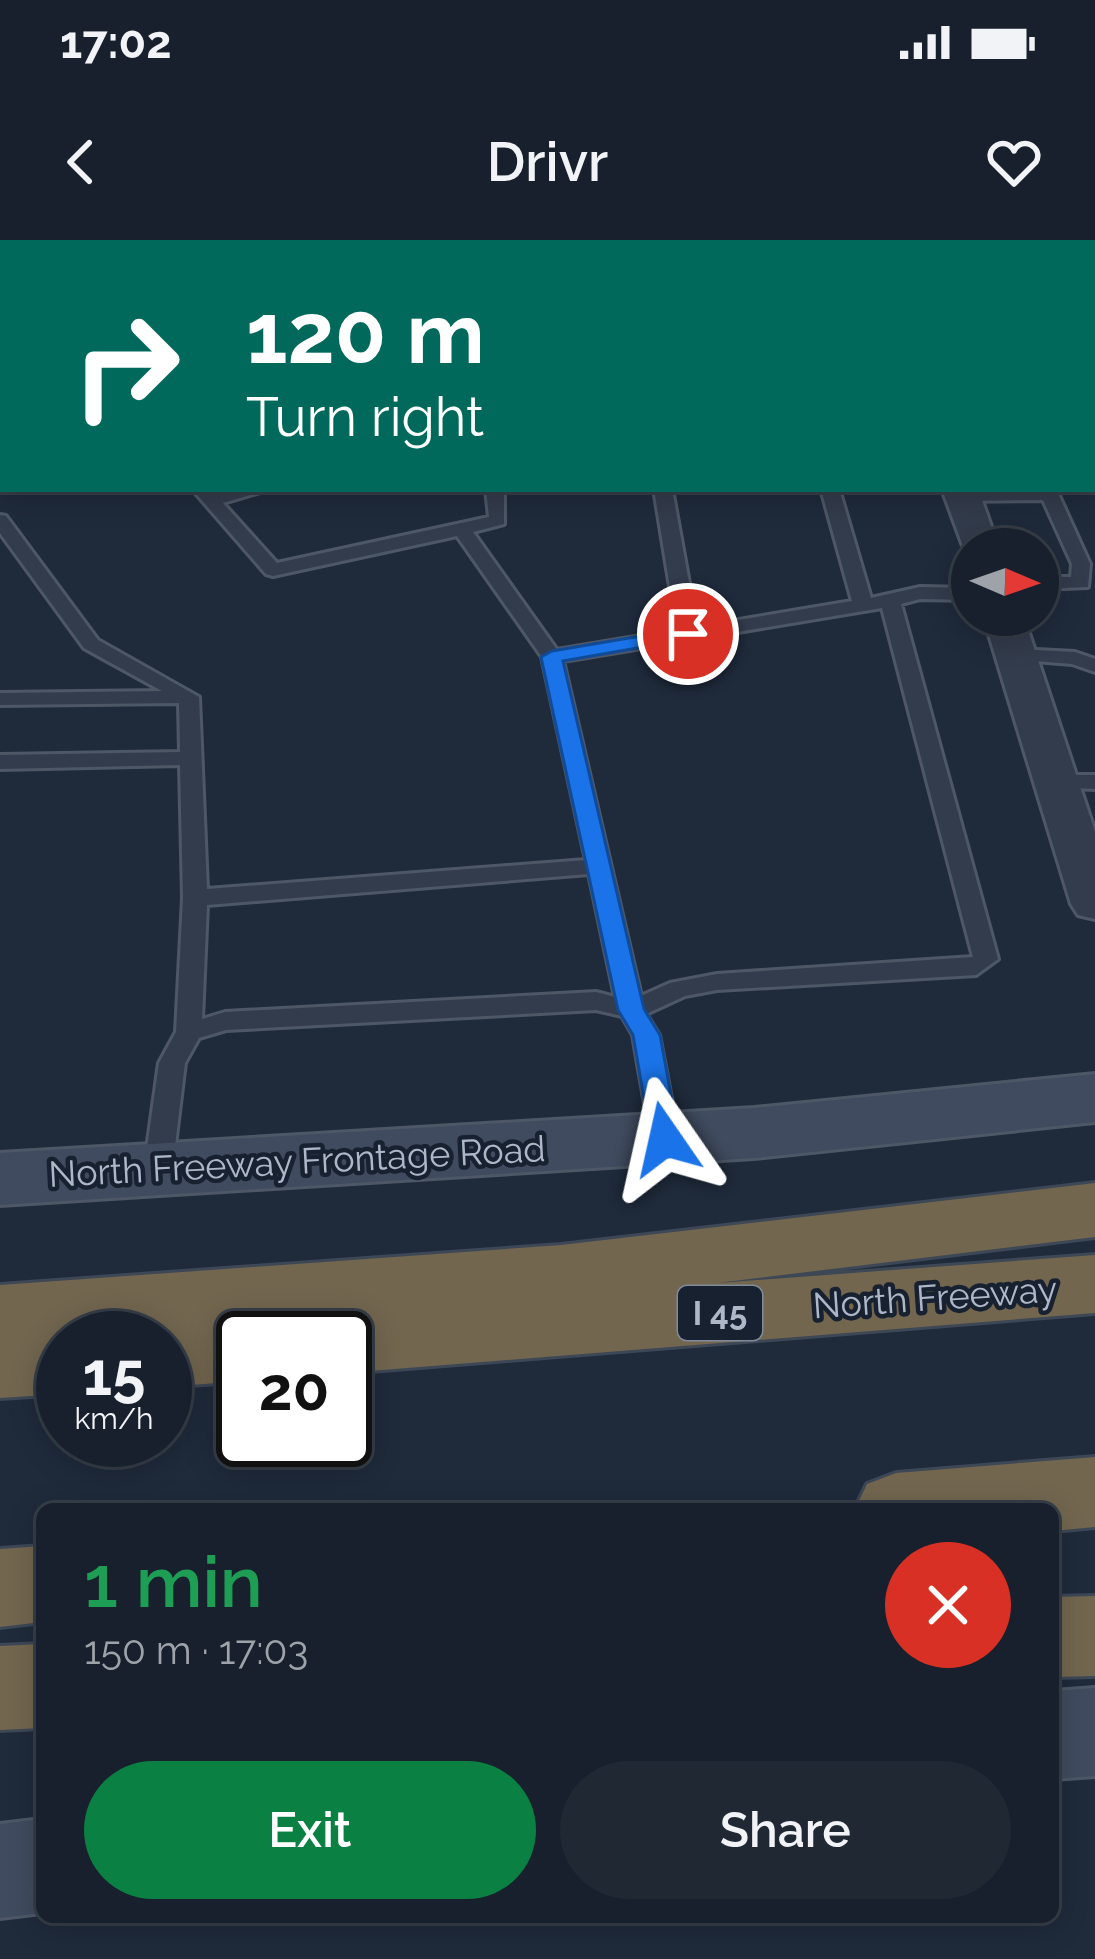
<!DOCTYPE html>
<meta charset="utf-8">
<style>
:root{--surface:#17202c;--page:#202834;--text:#f1f3f6;--muted:#9ea3a9;--line:#363e48;--accent:#0b8043}
body{margin:0;font-family:Raleway,sans-serif;background:var(--page);color:var(--text);height:100vh;display:flex;flex-direction:column;font-size:45px;white-space:nowrap}
*{box-sizing:border-box;margin:0}
p{font-size:39px;color:var(--muted)}
.icon{flex:none;width:66px;height:66px;fill:none;stroke:currentColor;stroke-width:2;stroke-linecap:round;stroke-linejoin:round}
.map{position:relative;flex:1;overflow:hidden}
.sheet{position:absolute;left:36px;top:1263px;width:1023px;height:420px;display:flex;flex-direction:column;background:var(--surface);border-radius:18px;box-shadow:0 6px 30px #0003,0 0 0 3px var(--line)}
.sheet>*{flex:none}
.top-card{position:absolute;left:0px;top:0px;width:1095px;height:252px;box-shadow:0 6px 30px #0003,0 0 0 3px var(--line);background:#00695c;color:#fff;overflow:hidden}
.needle{width:78px;rotate:92deg}
.tools{position:absolute;left:951px;top:288px;display:grid;gap:24px}
.tools a{display:grid;place-items:center;width:108px;height:108px;border-radius:50%;background:var(--surface);box-shadow:0 6px 30px #0003,0 0 0 3px var(--line);font-size:60px}
.speed{position:absolute;left:36px;top:1071px;display:flex;gap:24px;font-size:60px;font-weight:700;text-align:center}
.speed>*{display:grid;place-content:center;width:156px;height:156px;border-radius:50%;background:var(--surface);box-shadow:0 6px 30px #0003,0 0 0 3px var(--line);line-height:1}
.speed small{font-size:30px;font-weight:400}
.speed .limit{border:6px solid #111;border-radius:18px;background:#fff;color:#111}
.pin{position:absolute;display:grid;place-items:center;width:102px;height:102px;color:#fff;margin:-51px;border:6px solid #fff;border-radius:50%;box-shadow:0 3px 12px #0007}
.me{position:absolute;width:132px;margin:-66px;rotate:349deg;stroke-linejoin:round;filter:drop-shadow(0 0 9px #0008)}
.turn{display:flex;align-items:center;gap:42px;height:252px;padding:0 48px;font-size:54px}
.turn .icon{width:156px;height:156px;stroke-width:2.5}
.turn b{display:block;font-size:84px;line-height:102px}
.round{display:grid;place-items:center;flex:none;width:126px;height:126px;border-radius:63px;background:var(--page)}
.head{display:flex;align-items:center;justify-content:space-between;height:204px;padding:0 48px}
h1{font-size:72px;font-weight:600;line-height:90px;color:#1e9e55}
.button{display:flex;gap:24px;margin-top:auto;padding:24px 48px}
.button a{flex:1;height:138px;border-radius:72px;background:var(--accent);color:#fff;font-size:48px;font-weight:600;line-height:138px;text-align:center}
.button a+a{background:var(--page);color:var(--text)}
.status{display:flex;justify-content:space-between;align-items:center;height:84px;padding:0 60px;background:var(--surface);direction:ltr}
.status svg{height:33px;fill:currentColor}
header{display:flex;justify-content:space-between;align-items:center;height:156px;padding:0 48px;background:var(--surface);font-size:54px;font-weight:600}
.map>svg:first-child{display:block}
.lines{fill:none;stroke-linecap:round;stroke-linejoin:round}
.lane-casing{stroke:#4d5766;stroke-width:6}
.street-casing{stroke:#4d5766;stroke-width:6}
.secondary-casing{stroke:#4d5766;stroke-width:6}
.highway-casing{stroke:#3d4756;stroke-width:6}
.lane{fill:#333c4c;fill-rule:evenodd}
.street{fill:#333c4c;fill-rule:evenodd}
.secondary{fill:#404b5f;fill-rule:evenodd}
.highway{fill:#72664f;fill-rule:evenodd}
.route{fill:#1a73e8;stroke:#114b97;stroke-width:3}
.labels{text-anchor:middle;stroke-width:9;stroke-linejoin:round;paint-order:stroke}
.shield{fill:#182130;stroke:#808a9a;stroke-width:3}
.shield-label{font-size:33px;font-weight:bold;fill:#adb7c8}
.street-label{font-size:36px;fill:#adb7c8;stroke:#182130}
</style>
<div class="status"><b>17:02</b><svg viewBox="0 0 49 12"><path d="M0 12V9h3v3zM5 12V6h3v6zM10 12V3h3v9zM15 12V0h3v12zM26 1h20v11H26zM47 4h2v5h-2z"/></svg></div>
<header><svg class="icon" aria-label="back" viewBox="0 0 24 24"><path d="M15 5l-7 7 7 7"/></svg>Drivr<svg class="icon" aria-label="heart" viewBox="0 0 24 24"><path d="M12 20l-8-8c-3-5 5-10 8-4 3-6 11-1 8 4z"/></svg></header>
<div class="map">
<svg width="1095" height="1719" viewBox="0 0 1095 1719">
<rect width="100%" height="100%" fill="#1f2a3b"/>
<g class="lines">
<defs>
<path id="lane" d="M903 0H919L921 3H905Z
M3 168V178L0 179V169Z
M192 249H211L215 254 270 249 223 263 277 323 489 277 486 249H504V284L473 292 557 410 677 390 654 249H672L697 387 852 361 821 249H839L871 358 920 347 972 348V360L920 359 901 364 998 719 976 735 717 750 685 756 646 774 659 795 679 899 675 906H655L651 899 633 795 622 776 596 770 226 790 199 798 185 823 172 930 168 937H148L144 930 159 823 176 792 183 658 180 525 0 529V515L180 512 179 463 0 465V453L162 451 84 408 0 293V275L6 276 98 400 199 457 207 649 586 620 542 417 457 296 273 336 266 334ZM882 368 973 717 717 734 670 743 641 756 563 421ZM589 634 615 757 596 752 225 772 202 779 207 665Z
M1056 249 1090 324 1088 347 1038 349V337H1071L1072 324 1043 260 962 261 953 256 962 251Z
M1017 409 1075 412 1095 419V432L1072 424 1010 419 1007 415Z
M1058 535H1095V549L1050 547 1047 542Z"/>
<path id="street" d="M22 0H51L53 3H24Z
M151 0H193L149 3Z
M812 0H843L845 3H814Z
M0 25H3V43H0Z
M942 249H978L999 309H972V318L967 317Z
M983 375H1023L1095 592V679L1078 675 1071 664Z"/>
<path id="secondary" d="M1095 834V882L754 918 0 965V913L754 868Z
M1095 1448V1536L1053 1539V1451Z
M42 1579V1673L0 1678V1584Z"/>
<path id="highway" d="M1095 943V997L717 1043 1095 1015V1073L345 1133V1098H310L318 1081 261 1085 270 1088 275 1098H243V1141L165 1147V1098H63V1154L0 1158V1045L561 1005Z
M1095 1217V1287L1053 1291V1269H855L867 1244 896 1233Z
M42 1306V1382L0 1387V1309Z
M1095 1356V1436L1053 1437V1357Z
M42 1404V1488L0 1490V1406Z"/>
</defs>
<use href="#lane" class="lane-casing"/>
<use href="#street" class="street-casing"/>
<use href="#secondary" class="secondary-casing"/>
<use href="#highway" class="highway-casing"/>
<use href="#lane" class="lane"/>
<use href="#street" class="street"/>
<use href="#secondary" class="secondary"/>
<use href="#highway" class="highway"/>
</g>
<path class="route" d="M688 388 698 394 695 398 563 421 644 769 660 795 679 899 665 909 651 899 633 795 618 770 541 417 552 411Z"/>
<g class="labels">
<rect class="shield" x="678" y="1046" width="84" height="54" rx="9"/>
<g class="shield-label">
<text x="720" y="1085">I 45</text>
</g>
<g class="street-label">
<text transform="translate(297 921) rotate(-3)" y="13">North Freeway Frontage Road</text>
<text transform="translate(935 1057) rotate(-4)" y="13">North Freeway</text>
</g>
</g>
</svg>
<div class="tools">
<a><svg class="needle" viewBox="-14 -14 28 28"><path d="M0-13l5 13h-10z" fill="#e53935"/><path d="M0 13l5-13h-10z" fill="#9ea3a9"/></svg></a>
</div>
<div class="speed"><div>15<small>km/h</small></div><div class="limit">20</div></div>
<div class="pin" style="left:688px;top:394px;background:#d93025"><svg class="icon" aria-label="arrive" viewBox="0 0 24 24"><path d="M6 21V4h12l-3 4 3 4H6"/></svg></div>
<svg class="me" style="left:665px;top:899px" viewBox="-20 -20 40 40"><path d="M0-17L14 15 0 8-14 15z" fill="#1a73e8" stroke="#fff" stroke-width="4"/></svg>
<div class="top-card">
<div class="turn"><svg class="icon" aria-label="right" viewBox="0 0 24 24"><path d="M7 20v-9h11M14 6l5 5-5 5"/></svg><div><b>120 m</b>Turn right</div></div>
</div>
<section class="sheet">
<div class="head"><div><h1>1 min</h1><p>150 m · 17:03</p></div><a class="round" style="background:#d93025;color:#fff"><svg class="icon" aria-label="close" viewBox="0 0 24 24"><path d="M6 6l12 12M18 6L6 18"/></svg></a></div>
<div class="button"><a>Exit</a><a>Share</a></div>
</section>
</div>
